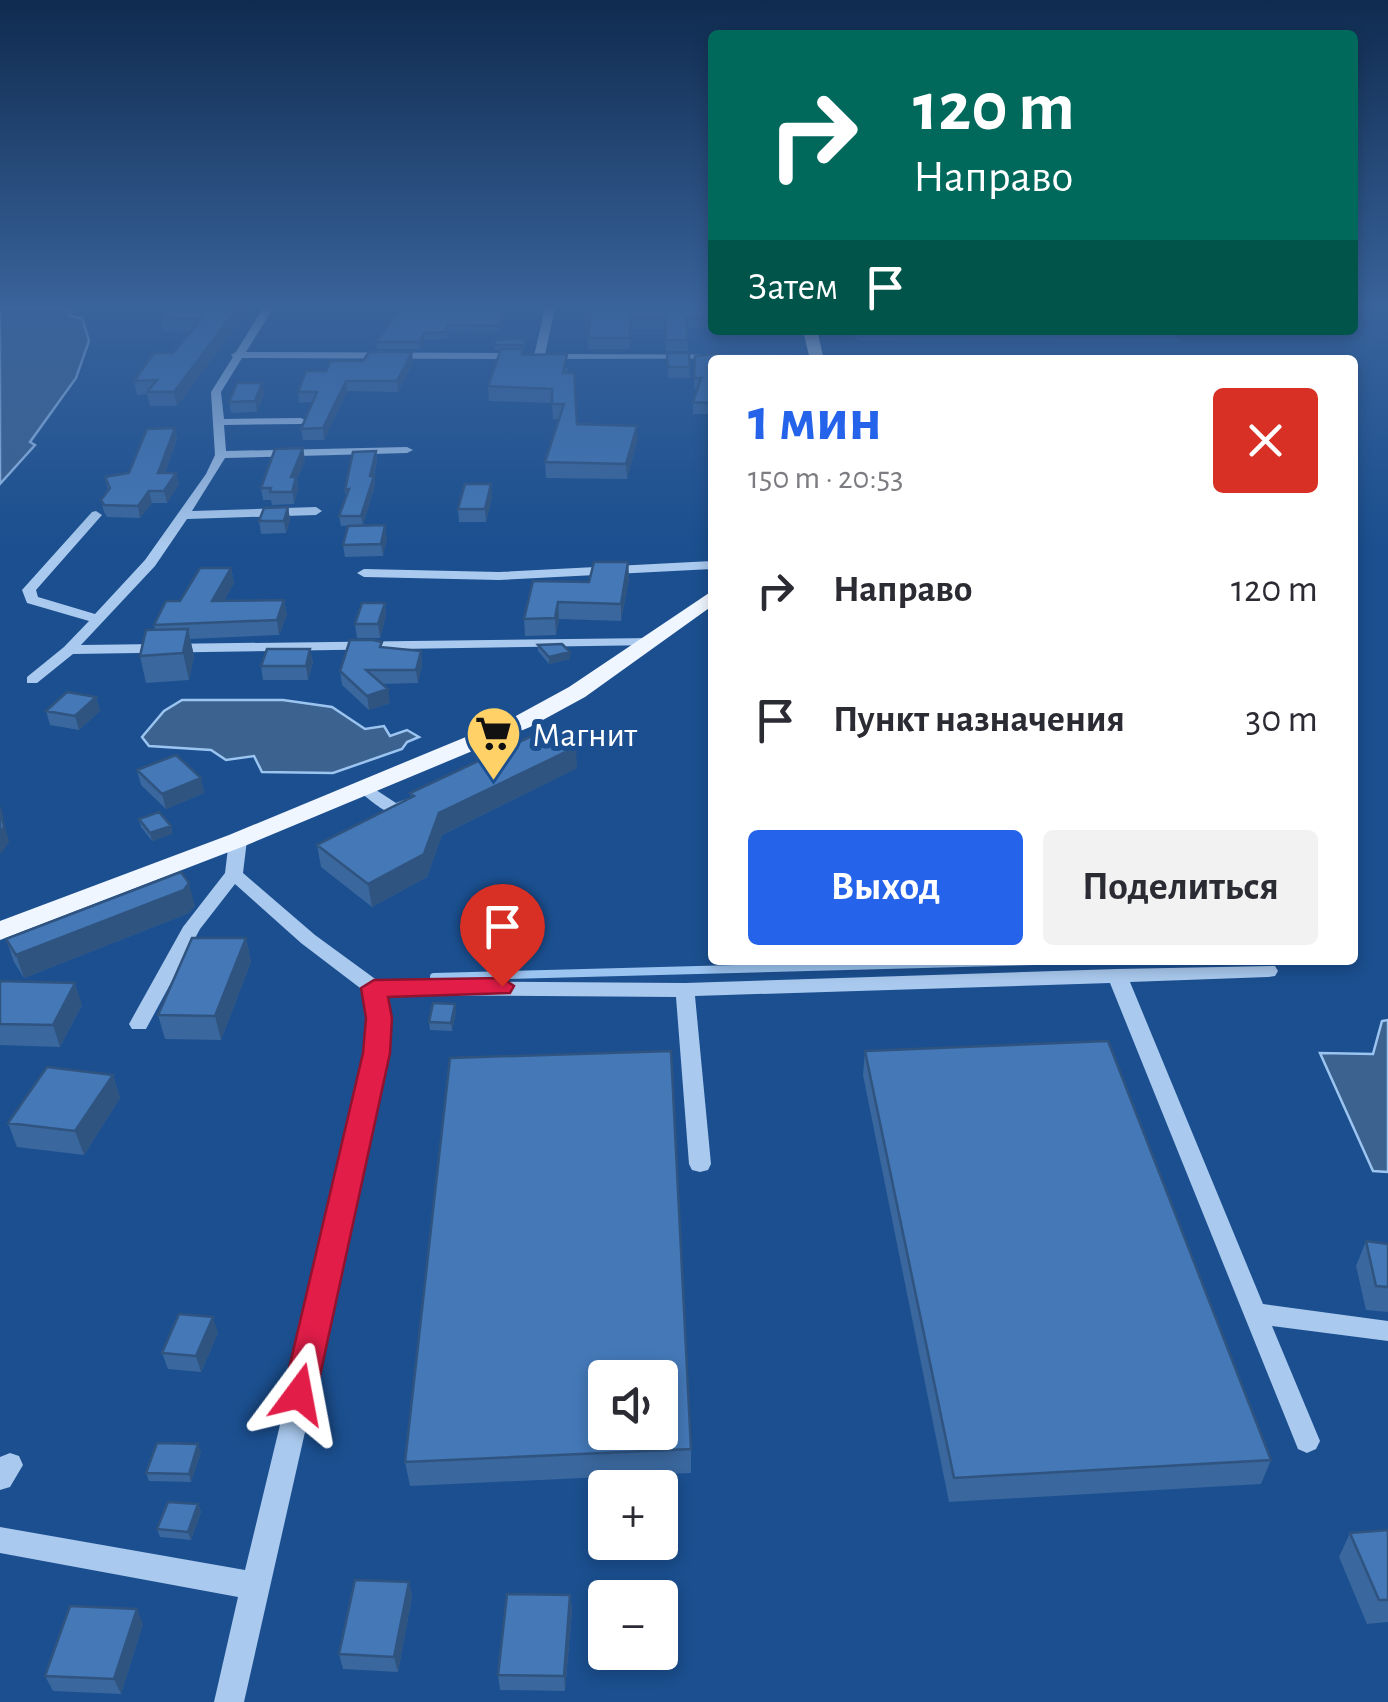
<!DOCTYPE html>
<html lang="ru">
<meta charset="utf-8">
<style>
:root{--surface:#fff;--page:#f2f2f3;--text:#2b2b33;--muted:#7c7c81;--accent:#2563eb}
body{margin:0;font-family:"Alegreya Sans",sans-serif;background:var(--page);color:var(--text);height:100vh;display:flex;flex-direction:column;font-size:38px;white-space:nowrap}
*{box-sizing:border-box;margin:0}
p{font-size:32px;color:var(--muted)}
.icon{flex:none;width:55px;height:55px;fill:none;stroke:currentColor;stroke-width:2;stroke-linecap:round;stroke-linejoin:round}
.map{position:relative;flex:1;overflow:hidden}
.drawer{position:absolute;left:708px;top:355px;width:650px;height:610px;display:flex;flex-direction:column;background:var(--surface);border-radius:10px;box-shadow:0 5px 15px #0003}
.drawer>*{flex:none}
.top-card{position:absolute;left:708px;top:30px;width:650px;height:305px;border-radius:10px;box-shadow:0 5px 15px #0003;background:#00695c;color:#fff;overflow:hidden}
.tools{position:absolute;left:588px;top:1360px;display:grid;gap:20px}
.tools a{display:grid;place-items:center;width:90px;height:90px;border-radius:10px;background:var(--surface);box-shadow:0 5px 15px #0003;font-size:50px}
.pin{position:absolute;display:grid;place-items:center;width:85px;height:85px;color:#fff;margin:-102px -42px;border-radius:50% 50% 50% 0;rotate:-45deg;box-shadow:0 0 10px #0007}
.pin .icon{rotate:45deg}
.me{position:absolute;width:110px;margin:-55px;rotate:13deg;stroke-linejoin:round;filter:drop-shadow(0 0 8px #0008)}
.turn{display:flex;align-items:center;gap:35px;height:210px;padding:0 40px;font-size:45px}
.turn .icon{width:130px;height:130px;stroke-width:2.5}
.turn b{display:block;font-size:70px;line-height:85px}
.then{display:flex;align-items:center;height:95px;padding:0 40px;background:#0003;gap:20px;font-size:38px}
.round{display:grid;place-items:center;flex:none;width:105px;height:105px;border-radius:10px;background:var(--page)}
.summary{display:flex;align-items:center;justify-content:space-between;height:170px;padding:0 40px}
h1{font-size:60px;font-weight:700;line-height:75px;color:var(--accent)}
.button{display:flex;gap:20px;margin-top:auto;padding:20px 40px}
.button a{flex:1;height:115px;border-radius:10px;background:var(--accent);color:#fff;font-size:40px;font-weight:700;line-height:115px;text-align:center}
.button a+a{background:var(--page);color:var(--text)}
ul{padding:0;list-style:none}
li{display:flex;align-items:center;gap:30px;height:130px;padding:0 40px}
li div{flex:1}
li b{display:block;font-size:38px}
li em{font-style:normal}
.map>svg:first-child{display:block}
.green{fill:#2e69ad}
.water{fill:#3c6290;stroke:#9cc4f0;stroke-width:2.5}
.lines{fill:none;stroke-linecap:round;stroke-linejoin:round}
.stream{stroke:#9cc4f0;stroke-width:8}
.minor{fill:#a9c9ee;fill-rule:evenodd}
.major{fill:#f0f6ff;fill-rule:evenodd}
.wall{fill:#3a679d}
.shaded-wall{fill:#305480}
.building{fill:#4478b7;stroke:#305480;stroke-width:2.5;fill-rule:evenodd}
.route{fill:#e11d48;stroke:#92132f;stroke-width:2.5}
.labels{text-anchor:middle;stroke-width:10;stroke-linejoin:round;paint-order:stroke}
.poi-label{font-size:35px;fill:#fff;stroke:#1b4f8f;text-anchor:start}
</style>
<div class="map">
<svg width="1388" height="1702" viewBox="0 0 1388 1702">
<rect width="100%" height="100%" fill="#1b4f8f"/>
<path class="green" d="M1172 330 1181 342 859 341 852 335Z"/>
<path class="water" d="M0 308H70V316L82 318 89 341 76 378 30 442 35 445 0 484Z
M182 700H283L332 707 365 729 384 726 390 736 407 730 419 737 407 742 402 749 333 773 262 772 254 756 226 760 211 750 149 746 142 737 164 711Z
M1388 1020V1172L1373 1171 1320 1053 1373 1054 1382 1021Z"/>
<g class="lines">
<path class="stream" d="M434 977 1074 960"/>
<path class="minor" d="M263 308H273L246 352 521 353 526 356 521 359 242 358 221 392 224 419 301 418 307 421 301 424 224 425 226 451 407 447 413 450 407 453 225 458 192 511 316 507 322 511 316 515 187 519 155 566 81 645 652 638 657 639V645L73 654 37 683H27V677L64 647 89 621 27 603 22 590 92 512 96 511 102 515 36 590 38 597 95 614 145 560 206 474 215 455 211 392 233 357 231 355 236 352Z
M545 308H555L545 354 817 355 822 358 539 359 534 356Z
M712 561V569L499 580 364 577 357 573 364 569 499 572Z
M364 782 396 803 409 798 417 803C392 825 381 807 358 791L356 787 358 783Z
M238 835 247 840 243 873 315 935 378 981 685 983 1117 969 1275 966 1278 971 1275 976 1268 977 1130 982 1263 1304 1388 1321V1341L1272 1326 1320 1441 1316 1449 1307 1453 1298 1449 1110 983 695 996 711 1164 708 1170 700 1172 692 1170 689 1164 676 997 384 995 386 1050 376 1118 244 1702H214L238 1597 0 1553V1527L245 1570 354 1118C363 1075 368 1035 364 991L301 943 235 884 200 929 146 1029H132L129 1024 183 927 225 873 229 840Z
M10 1453 19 1456 23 1465 10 1487 0 1490V1457Z"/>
<path class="major" d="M803 330H817L824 360H810Z
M712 591V606L585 697 530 727 247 845 0 940V921L229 835 514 717 569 687Z"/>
</g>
<path class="wall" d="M401 308H508L500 333 448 332 447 339 425 340 420 349H377L376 342Z
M712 308V328H687L688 351H666L665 329H631L630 349H588L590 324H586V313Z
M248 310 177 406H150L147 394 137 395 134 381 173 353 190 332 163 331 160 318Z
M524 339 523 355 568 368 567 373 577 424 637 426V441L627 479 546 478 545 462 559 419H553L552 403 489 401 488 386 501 350H495L494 345Z
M667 353H689L690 378H668Z
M695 356 712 360V414H693V402L697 389H694Z
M413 362 398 392 347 391 324 440H303L301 429 312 402 299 403 298 392 326 371Z
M262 383 264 394 257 412 231 413 229 402Z
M175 428 177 439 165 473 179 484 167 503H152L140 518 107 517 104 512 101 500 108 490 105 477 129 473Z
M303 448 305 460 297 479 298 489 294 504 272 505 271 500H263L261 488Z
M376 451 377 460 374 476 375 485 363 525 341 526 339 516 346 497 345 490Z
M492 497 486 522H459L458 509Z
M288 507 290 520 286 533 261 534 259 521Z
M387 538 383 556 345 557 343 545Z
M628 562 629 579 621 621 559 619 556 635 525 636 524 619 589 582Z
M231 568 234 583 224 601 284 600 287 615 279 635 190 639 194 656 189 680 146 683 140 656 155 630 154 625 180 601Z
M385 603 386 616 380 638H357L355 624Z
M382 642V647L421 651 422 665 418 683 382 684 390 703 369 710 342 685 340 671Z
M538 645 570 652V659L549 664 538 651Z
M310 649 313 662 308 680H263L261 666Z
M96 697 100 711 79 730 50 725 46 711Z
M577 768 442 835 427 877 372 907 321 867 317 845 411 798 410 793Z
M137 770 201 778 204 793 166 809 141 785Z
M139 819 171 826 172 834 152 841 141 827Z
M195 906 189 913 24 978 14 962 6 939Z
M246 938 251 962 221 1040 165 1039 158 1015Z
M0 981 82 1005 60 1047 0 1045Z
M456 1011 452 1031 430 1030 429 1022Z
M865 1051 1271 1460 1261 1484 949 1502 863 1075Z
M113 1075 120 1098 84 1155 17 1147 8 1123Z
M1366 1241 1388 1244V1312L1366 1310 1356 1266Z
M218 1333 201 1372 168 1369 162 1353Z
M691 1449V1473L410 1486 405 1462Z
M201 1452 191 1482 149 1481 146 1473Z
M198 1504 201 1512 191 1540 160 1537 157 1529Z
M1388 1530V1622L1367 1624 1339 1557 1350 1533Z
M409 1582 412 1597 398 1672 343 1669 339 1654Z
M570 1595 572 1610 565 1691 500 1690 498 1675Z
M143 1624 121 1694 53 1691 45 1676Z"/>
<path class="shaded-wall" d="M237 308H247L248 310 177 406 174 392Z
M505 308H508L500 333 499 326Z
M424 333 425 340 420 349 419 342Z
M412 352 413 362 398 392 397 381Z
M346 381 347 391 324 440 323 428Z
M262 383 264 394 257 412 255 401Z
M637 426V441L627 479 626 464Z
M175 428 177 439 161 484 158 473Z
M303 448 305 460 297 479 298 489 294 504 291 477Z
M376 451 377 460 373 479 374 476 375 485 363 525 361 516Z
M176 473 179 484 167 503 164 491Z
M491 484 492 497 486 522 485 509Z
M149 491 152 503 140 518 138 506Z
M288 507 290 520 286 533 284 521Z
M385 525 387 538 383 556 381 544Z
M628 562 629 579 621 621V604Z
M231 568 234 583 216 616 212 601Z
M284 600 287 615 279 635 277 620Z
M558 602 559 619 556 635 555 618Z
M385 603 386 616 380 638 378 624Z
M188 629 194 656 189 680 183 653Z
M310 649 313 662 308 680 306 666Z
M421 651 422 665 418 683 416 670Z
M570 652V659L549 664V657Z
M388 689 390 703 369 710 367 696Z
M96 697 100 711 79 730 75 716Z
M576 747 577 768 442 835 427 877 372 907 368 884 439 813Z
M201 778 204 793 166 809 162 794Z
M0 806 9 842 1 854 0 851Z
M171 826 172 834 152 841 150 833Z
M189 883 195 906 189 913 24 978 16 955Z
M246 938 251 962 221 1040 215 1016Z
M75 983 82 1005 60 1047 53 1025Z
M455 1004 456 1011 452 1031 451 1023Z
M113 1075 120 1098 84 1155 75 1131Z
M213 1317 218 1333 201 1372 196 1356Z
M198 1444 201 1452 191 1482 189 1474Z
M198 1504 201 1512 191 1540 188 1532Z
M409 1582 412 1597 398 1672 394 1657Z
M570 1595 572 1610 565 1691 564 1676Z
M137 1609 143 1624 121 1694 114 1679Z"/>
<path class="building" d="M169 308H237L174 392H147L157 380 134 381 154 353H173L201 319 160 318Z
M401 308H505L499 326 447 325 446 332 424 333 419 342H376Z
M586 308H712V317L686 318 688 340H666L665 318H631L629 338H588L591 313H586Z
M524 339V345H494L496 340Z
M501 349H523L522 355 567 354 563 373H574L577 424 637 426 626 464 545 462 564 404H552V389L488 386Z
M369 352H412L397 381H346L323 428 301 429 317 392H298L306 371H326L331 361H363Z
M667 353H689L690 367H668Z
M719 353V360H712V403L693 402 701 378H694L695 356Z
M237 383H262L255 401 229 402Z
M175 428 158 473H176L164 491H149L138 506 104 505 101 500 110 488 105 477 129 473 147 429Z
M303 448 291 477H296L292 492H270L271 488H261L275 449Z
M376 451 370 476H374L361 516H339L349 489 345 490 353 452Z
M465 484H491L485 509H458Z
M288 507 284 521H259L264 508Z
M385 525 381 544 343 545 348 526Z
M594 562H628L621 604 558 602 555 618 524 619 533 581 589 582Z
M200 568H231L212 601 284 600 277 620 154 625 166 601H180Z
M362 603H385L378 624H355Z
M188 629 183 653 140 656 146 630Z
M350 640H373L382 642 380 647 421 651 416 670H366L388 689 367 696 340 671Z
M562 644 570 652 549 657 538 645Z
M267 649H310L306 666H261Z
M67 692 96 697 75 716 46 711Z
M547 729 576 747 439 813 424 854 368 884 317 845 414 796 410 793Z
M176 755 201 778 162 794 137 770Z
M0 807 4 827 0 833Z
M159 812 171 826 150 833 139 819Z
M181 872 189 883 184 890 16 955 6 939Z
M192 938H246L215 1016 158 1015Z
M0 981 75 983 53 1025 0 1024Z
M433 1003 455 1004 451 1023 429 1022Z
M1108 1041 1271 1460 954 1478 865 1051Z
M671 1051 691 1449 405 1462 450 1058ZM605 1378H660V1432H605Z
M47 1067 113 1075 75 1131 8 1123Z
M1366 1241 1388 1244V1287L1376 1286Z
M179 1314 213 1317 196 1356 162 1353Z
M157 1443 198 1444 189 1474 146 1473Z
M168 1502 198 1504 188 1532 157 1529Z
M1388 1530V1600H1379L1350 1533Z
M355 1580 409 1582 394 1657 339 1654Z
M507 1594 570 1595 564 1676 498 1675Z
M70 1606 137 1609 114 1679 45 1676Z"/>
<linearGradient id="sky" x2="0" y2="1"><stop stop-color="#0f2b4f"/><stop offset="0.56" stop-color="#39639b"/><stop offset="1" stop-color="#39639b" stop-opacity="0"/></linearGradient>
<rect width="1388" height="546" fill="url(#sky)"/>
<path class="route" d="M502 978 514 986 510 993 388 997 392 1018 390 1053 316 1394 311 1405 299 1409 287 1405 283 1394 363 1053 366 1018 361 988 374 980Z"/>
<defs>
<symbol id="supermarket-pin" viewBox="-11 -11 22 30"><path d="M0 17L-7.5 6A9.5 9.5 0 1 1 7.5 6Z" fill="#ffd166" stroke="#1b4f8f"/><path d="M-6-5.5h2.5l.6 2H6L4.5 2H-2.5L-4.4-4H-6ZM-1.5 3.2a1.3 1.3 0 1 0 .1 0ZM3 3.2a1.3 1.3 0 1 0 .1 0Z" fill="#111"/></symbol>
</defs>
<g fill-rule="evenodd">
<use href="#supermarket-pin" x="462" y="702" width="63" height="86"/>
</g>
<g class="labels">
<g class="poi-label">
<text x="532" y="746">Магнит</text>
</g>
</g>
</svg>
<div class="tools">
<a><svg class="icon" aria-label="sound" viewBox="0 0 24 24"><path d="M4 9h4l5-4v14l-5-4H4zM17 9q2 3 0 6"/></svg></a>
<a>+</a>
<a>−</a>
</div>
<div class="pin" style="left:502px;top:986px;background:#d93025"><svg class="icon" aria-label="arrive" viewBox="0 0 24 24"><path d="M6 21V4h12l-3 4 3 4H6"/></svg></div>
<svg class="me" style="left:299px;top:1394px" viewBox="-20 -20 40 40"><path d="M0-17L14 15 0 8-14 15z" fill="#e11d48" stroke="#fff" stroke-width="4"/></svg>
<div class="top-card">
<div class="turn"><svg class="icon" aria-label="right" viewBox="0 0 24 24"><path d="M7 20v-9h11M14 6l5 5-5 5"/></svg><div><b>120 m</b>Направо</div></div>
<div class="then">Затем<svg class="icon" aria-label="arrive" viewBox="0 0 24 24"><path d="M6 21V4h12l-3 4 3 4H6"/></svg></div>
</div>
<section class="drawer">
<div class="summary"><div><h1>1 мин</h1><p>150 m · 20:53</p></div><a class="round" style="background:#d93025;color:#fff"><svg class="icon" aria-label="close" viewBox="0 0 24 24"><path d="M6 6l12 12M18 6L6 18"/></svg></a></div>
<ul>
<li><svg class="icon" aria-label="right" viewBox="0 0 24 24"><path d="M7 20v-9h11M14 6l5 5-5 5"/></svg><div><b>Направо</b></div><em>120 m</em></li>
<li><svg class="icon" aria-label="arrive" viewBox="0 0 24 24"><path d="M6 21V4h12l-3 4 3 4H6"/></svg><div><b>Пункт назначения</b></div><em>30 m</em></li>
</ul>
<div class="button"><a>Выход</a><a>Поделиться</a></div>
</section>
</div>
